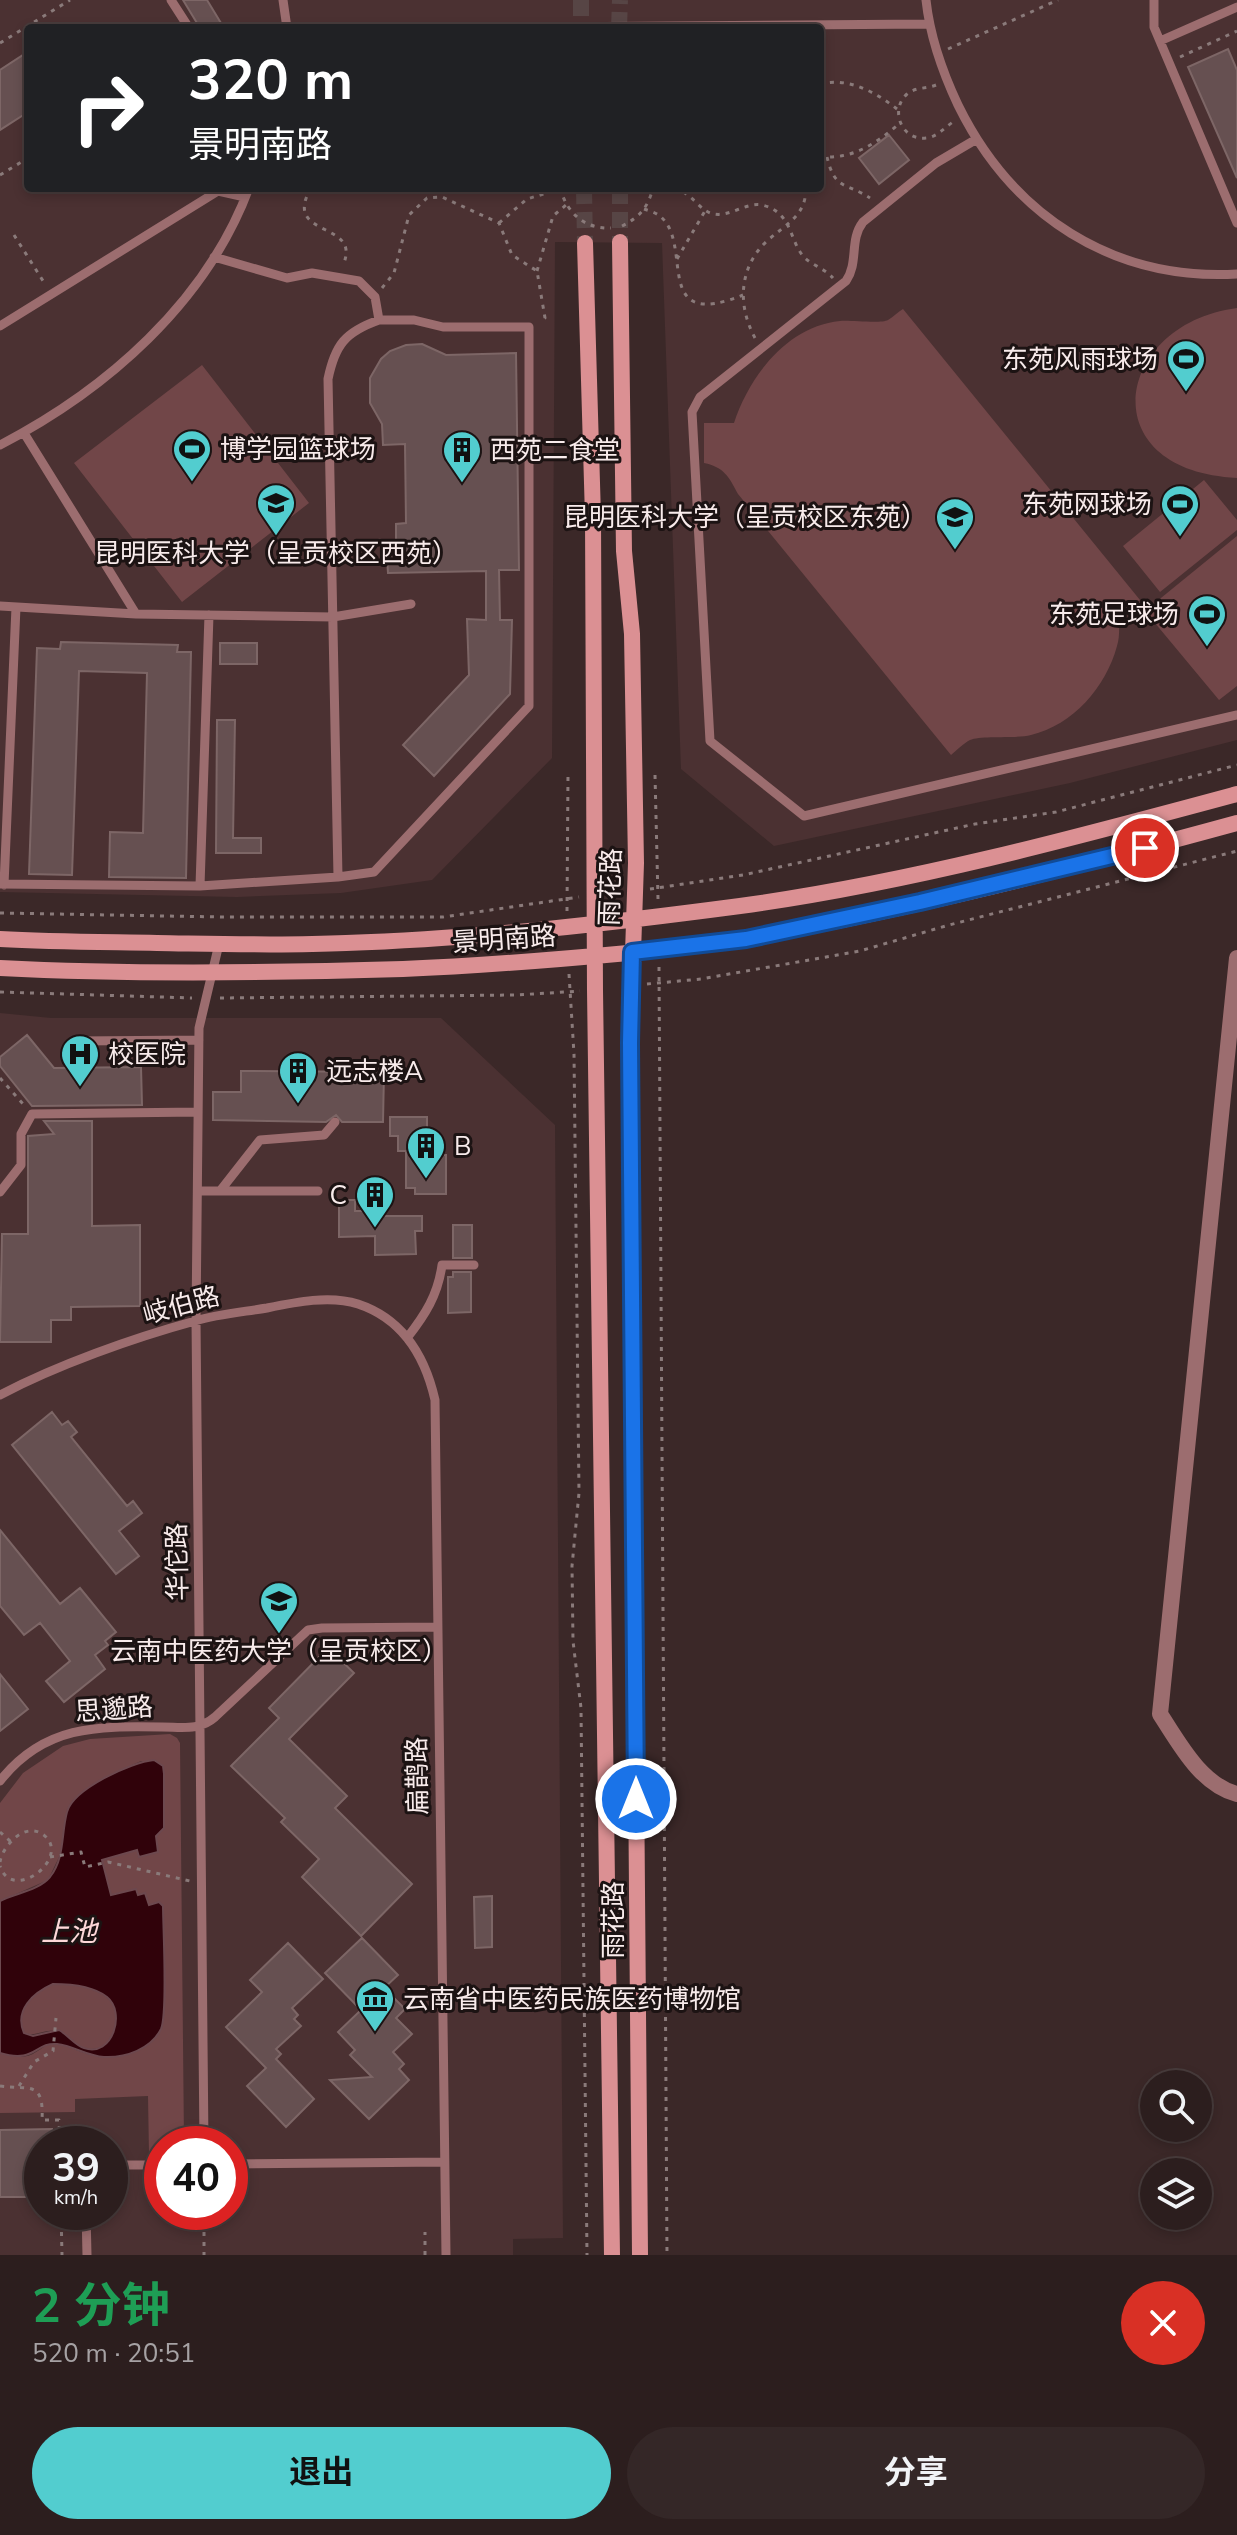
<!DOCTYPE html>
<html lang="zh">
<meta charset="utf-8">
<style>
:root{--surface:#2c1e1e;--page:#342727;--text:#f1f3f6;--muted:#a6a2a4;--line:#483c3c;--accent:#52cdcf}
body{margin:0;font-family:"Nunito Sans","Noto Sans SC",sans-serif;background:var(--page);color:var(--text);height:100vh;display:flex;flex-direction:column;font-size:30px;white-space:nowrap}
*{box-sizing:border-box;margin:0}
p{font-size:26px;color:var(--muted)}
.icon{flex:none;width:44px;height:44px;fill:none;stroke:currentColor;stroke-width:2;stroke-linecap:round;stroke-linejoin:round}
.map{position:relative;height:2255px;overflow:hidden}
.drawer{display:flex;flex-direction:column;background:var(--surface);flex:1}
.drawer>*{flex:none}
.hud{position:absolute;left:24px;top:24px;width:800px;height:168px;border-radius:8px;box-shadow:0 4px 12px #0003,0 0 0 2px var(--line);background:#202124;color:#fff;overflow:hidden}
.controls{position:absolute;left:1140px;top:2070px;display:grid;gap:16px}
.controls a{display:grid;place-items:center;width:72px;height:72px;border-radius:50%;background:var(--surface);box-shadow:0 4px 12px #0003,0 0 0 2px var(--line);font-size:40px}
.speed{position:absolute;left:24px;top:2126px;display:flex;gap:16px;font-size:40px;font-weight:700;text-align:center}
.speed>*{display:grid;place-content:center;width:104px;height:104px;border-radius:50%;background:var(--surface);box-shadow:0 4px 12px #0003,0 0 0 2px var(--line);line-height:1}
.speed small{font-size:20px;font-weight:400}
.speed .limit{border:12px solid #d22;background:#fff;color:#111}
.pin{position:absolute;display:grid;place-items:center;width:68px;height:68px;color:#fff;margin:-34px;border:4px solid #fff;border-radius:50%;box-shadow:0 2px 8px #0007}
.me{position:absolute;width:88px;margin:-44px;rotate:0deg;stroke-linejoin:round;filter:drop-shadow(0 0 6px #0008)}
.turn{display:flex;align-items:center;gap:28px;height:168px;padding:0 32px;font-size:36px}
.turn .icon{width:104px;height:104px;stroke-width:2.5}
.turn b{display:block;font-size:56px;line-height:68px}
.round{display:grid;place-items:center;flex:none;width:84px;height:84px;border-radius:42px;background:var(--page)}
.overview{display:flex;align-items:center;justify-content:space-between;height:136px;padding:0 32px}
h1{font-size:48px;font-weight:700;line-height:60px;color:#1e9e55}
.cta{display:flex;gap:16px;margin-top:auto;padding:16px 32px}
.cta a{flex:1;height:92px;border-radius:48px;background:var(--accent);color:#111;font-size:32px;font-weight:700;line-height:92px;text-align:center}
.cta a+a{background:var(--page);color:var(--text)}
.map>svg:first-child{display:block}
.built{fill:#4b3132;fill-rule:evenodd}
.green{fill:#714648}
.water{fill:#30020a;stroke:#6c484e;stroke-width:2;fill-rule:evenodd}
.building{fill:#665051;stroke:#7d6666;stroke-width:2}
.lines{fill:none;stroke-linecap:round;stroke-linejoin:round}
.secondary-tunnel{stroke:#574545;stroke-width:16;stroke-dasharray:16 8;stroke-linecap:butt}
.path{stroke:#8a7a7a;stroke-width:3;stroke-dasharray:4 6;stroke-linecap:butt}
.lane{stroke:#9c6d6f;stroke-width:9}
.street{stroke:#9c6d6f;stroke-width:16}
.secondary{stroke:#db9093;stroke-width:16}
.route-casing{stroke:#114b97;stroke-width:20}
.route{stroke:#1a73e8;stroke-width:14}
.labels{text-anchor:middle;stroke-width:6;stroke-linejoin:round;paint-order:stroke}
.poi-label{font-size:26px;fill:#f8ebeb;stroke:#1c1313;text-anchor:start}
.street-label{font-size:26px;fill:#f8ebeb;stroke:#1c1313}
.water-label{font-size:28px;font-style:italic;fill:#fed8d9;stroke:#1c1313}
</style>
<div class="map">
<svg width="1237" height="2255" viewBox="0 0 1237 2255">
<rect width="100%" height="100%" fill="#3b2828"/>
<path class="built" d="M0 0H1237V740L1070 783 774 846 681 769 662 243 555 242 552 758 432 880 341 893 237 897 0 892ZM28 28H820V188H28Z
M0 1013 51 1018H441L555 1125 563 2238 513 2239V2255H0ZM42 2144H110V2212H42ZM162 2144H230V2212H162Z"/>
<path class="green" d="M1237 308V478C1090 471 1114 324 1237 308Z
M903 309 1140 600 1119 616C1119 626 1120 637 1117 646 1106 687 1073 725 1031 735 1016 739 981 735 970 740 964 743 957 750 951 755L738 494C729 477 724 467 704 463V423H734C749 377 787 326 840 321 851 320 881 324 888 320 893 317 898 312 903 309Z
M202 365 309 503 182 602 74 463Z
M1204 480 1237 520V530L1160 592 1123 546Z
M1237 536V686L1219 700 1145 611Z
M170 1734 177 1738 180 1743 184 2141 183 2144H162V2154L149 2155 148 2096 75 2099V2112L0 2113V2053C12 2056 25 2060 36 2052 42 2049 45 2044 52 2044 65 2043 76 2051 88 2054 111 2061 141 2054 156 2036L149 1905 138 1896H111L102 1860 137 1850 164 1828 163 1766 141 1761 121 1770 73 1800 67 1810 60 1855 48 1880 0 1901V1803L23 1773 63 1746 90 1739Z
M53 1984C69 1984 93 1986 106 1997 125 2010 116 2048 92 2049 77 2050 69 2033 54 2031 43 2029 36 2037 24 2033 14 2010 33 1993 53 1984Z"/>
<path class="water" d="M154 1760 163 1766 164 1774V1828L156 1836 158 1852 139 1857 137 1850 102 1860 111 1895 136 1889 138 1895 145 1893 149 1905 159 1902 163 1906C163 1928 168 2014 161 2029 151 2049 126 2058 104 2057 87 2056 74 2046 57 2044 35 2042 35 2064 0 2053V1901C15 1893 38 1891 50 1877 65 1858 61 1834 67 1812 73 1789 131 1762 154 1760ZM53 1984C70 1984 93 1986 107 1997 126 2012 113 2058 84 2048 75 2045 68 2035 59 2030L33 2036 24 2033C14 2010 33 1993 53 1984Z"/>
<path class="building" d="M183 0H207L224 28H200Z
M1228 49 1237 70V178L1188 67Z
M23 55 28 63V112L0 130V70Z
M889 135 909 160 879 184 859 158Z
M422 344 446 355 516 353 519 570H499L500 620H512L510 694 434 776 403 745 469 675 467 619 486 620V571L388 573 386 544H396V524L406 523 405 444 383 445 382 424 370 403V378L381 359 390 351 406 345Z
M61 642 178 645 177 652H191L186 878 109 877 110 832 143 833 147 673 79 671 72 875 29 874 37 648 60 649Z
M220 643H257V664H220Z
M217 720H235L233 838H261V853H216Z
M27 1035 54 1068 141 1067 142 1105 32 1106 0 1066V1057Z
M241 1071 384 1072 383 1122H342L336 1115 326 1122 213 1120V1092H241Z
M390 1117H427V1155H446V1194H415V1188H406V1151H398V1136H390Z
M44 1121H92V1226L140 1225V1306L71 1307V1320H51V1342H0L2 1234H28V1136L54 1134Z
M339 1200H355V1211H370V1216H422V1231H415L416 1254 375 1255V1236L339 1237Z
M453 1225H472V1258H453Z
M453 1272H471V1312L448 1313V1277H453Z
M52 1412 62 1425 68 1421 77 1432 71 1437 127 1506 133 1501 142 1513 119 1531 139 1556 116 1574 12 1445Z
M0 1530 60 1604 80 1588 116 1632 105 1641 108 1645 95 1655 105 1669 64 1702 46 1681 70 1661 40 1623 24 1635 0 1606Z
M328 1648 354 1673 289 1739 347 1796 335 1808 412 1884 361 1936 302 1877 319 1859 281 1822 285 1818 231 1766 279 1718 269 1708Z
M0 1674 28 1709 0 1731Z
M492 1896V1947L475 1948 474 1897Z
M362 1938 398 1975 384 1988 405 2009 396 2018 412 2034 393 2052 404 2064 399 2069 409 2080 369 2119 330 2080 372 2077 350 2055 355 2050 338 2032 361 2010 325 1973Z
M288 1943 323 1979 292 2008 298 2015 294 2019 301 2026 276 2049 281 2054 276 2059 314 2099 286 2127 247 2086 266 2068 226 2027 262 1992 250 1980Z
M52 2129 53 2144H42V2197H0V2130Z"/>
<g class="lines">
<path class="secondary-tunnel" d="M581 0V28
M619 28 620 0
M584 188 585 243
M620 188V242"/>
<path class="path" d="M0 43 70 0
M948 49 1058 0
M1180 57 1237 31
M820 84C849 77 875 92 897 109
M936 85C926 89 915 87 907 94 889 110 902 141 926 138 937 137 944 128 953 122
M820 157C853 159 874 145 899 124
M827 157C835 191 846 182 870 198
M0 175 28 158
M311 188C281 239 363 220 343 265
M430 188 434 197
M560 188C567 213 584 229 611 228
M674 188C694 194 700 212 714 214 730 217 746 202 762 205 792 212 789 239 803 256 811 265 824 268 833 278
M644 209C650 211 657 213 661 217 694 246 651 332 743 295
M499 223 527 199 560 189
M622 226C640 217 648 207 653 188
M14 235 45 284
M677 259 705 211
M537 271 553 216 566 205
M382 288 394 273 409 215 427 198 442 197 499 223 512 255 537 271 545 318 540 322
M755 338C737 305 739 267 767 241 786 224 806 216 806 188
M655 775 658 899
M650 889 743 875 975 824 1056 812 1237 765
M567 911 568 774
M0 913 221 917H443L579 897
M659 967 667 2255
M569 974 574 1054 579 1493 572 1566 573 1641 581 1708 587 2255
M647 984 701 979 860 951 949 925 1237 851
M0 992 192 998
M220 998 516 995 580 991
M0 1078 24 1105
M0 1832 11 1842
M50 1857 81 1852 85 1867 108 1862 190 1881
M0 1862C3 1844 28 1819 46 1837 69 1860 12 1903 0 1866
M0 2086C30 2090 44 2080 42 2120H59L60 2144
M19 2086 34 2062 53 2051 56 2018
M61 2212 62 2255
M204 2212V2255
M425 2255V2232"/>
<path class="lane" d="M171 0 189 28
M283 0 287 28
M926 0C930 37 942 71 958 105 1012 215 1112 281 1237 274
M1154 0V27L1237 223
M400 28 929 24
M1160 41 1237 7
M975 140 936 163 863 222C849 240 859 262 846 281L700 397 692 412 710 741 804 816 1237 715
M0 326 218 191 245 197
M24 433 136 614
M0 445C106 390 206 303 249 188
M0 606 136 614 333 617 411 604
M338 877 328 379C335 345 345 332 379 320
M0 884 200 886 338 877 374 872 529 706V327H443L414 320H379L375 297 359 281 312 273 287 278 214 257
M4 885 16 607
M200 886 209 615
M78 1041 199 1040
M198 1191H318
M220 1191 260 1140 324 1135 335 1122
M0 1192 21 1165V1134L32 1114 198 1112
M407 1338C425 1315 438 1295 442 1265H474
M0 1395C57 1365 133 1338 195 1321 218 1314 243 1312 267 1308 296 1302 330 1295 358 1304 403 1319 425 1356 435 1400L446 2255
M0 1781C44 1725 97 1726 162 1727 182 1727 199 1731 215 1717L308 1630 322 1628 437 1627
M204 2144 196 1320 199 1028 219 944
M230 2164 444 2162
M110 2165H162
M86 2212 87 2255"/>
<path class="street" d="M1237 958 1160 1714C1179 1743 1201 1785 1237 1794"/>
<path class="secondary" d="M620 242 624 551 632 634 636 863 630 1043 640 2255
M585 243 593 517 595 990 612 2255
M0 939C52 942 105 942 157 943 220 944 283 946 346 943 476 939 611 923 740 906 908 883 1074 838 1237 794
M0 968C134 975 269 973 403 969 478 966 553 960 628 953 668 949 708 945 747 938 912 909 1076 867 1237 823"/>
</g>
<g class="lines">
<defs>
<path id="route" d="M636 1799 630 1043 632 952 746 939 920 902 1145 848"/>
</defs>
<use href="#route" class="route-casing"/>
<use href="#route" class="route"/>
</g>
<defs>
<symbol id="stadium-pin" viewBox="-11 -11 22 30"><path d="M0 17L-7.5 6A9.5 9.5 0 1 1 7.5 6Z" fill="#52cdcf" stroke="#1c1313"/><path d="M0-5a6.5 5 0 1 0 0 10a6.5 5 0 1 0 0-10ZM-3.5-1.8h7v3.6h-7Z" fill="#111"/></symbol>
<symbol id="building-pin" viewBox="-11 -11 22 30"><path d="M0 17L-7.5 6A9.5 9.5 0 1 1 7.5 6Z" fill="#52cdcf" stroke="#1c1313"/><path d="M-4-6H4V6H1V3H-1V6H-4ZM-2.5-4.3h1.7v1.8h-1.7ZM.8-4.3h1.7v1.8H.8ZM-2.5-1h1.7V.8h-1.7ZM.8-1h1.7V.8H.8Z" fill="#111"/></symbol>
<symbol id="university-pin" viewBox="-11 -11 22 30"><path d="M0 17L-7.5 6A9.5 9.5 0 1 1 7.5 6Z" fill="#52cdcf" stroke="#1c1313"/><path d="M0-5L7-2L0 1L-7-2ZM-4 1L0 2.5L4 1V4Q0 6-4 4Z" fill="#111"/></symbol>
<symbol id="hospital-pin" viewBox="-11 -11 22 30"><path d="M0 17L-7.5 6A9.5 9.5 0 1 1 7.5 6Z" fill="#52cdcf" stroke="#1c1313"/><path d="M-5-5h3v3.5h4V-5h3V5h-3V1.5h-4V5h-3Z" fill="#111"/></symbol>
<symbol id="museum-pin" viewBox="-11 -11 22 30"><path d="M0 17L-7.5 6A9.5 9.5 0 1 1 7.5 6Z" fill="#52cdcf" stroke="#1c1313"/><path d="M0-6L6-3V-2H-6V-3ZM-5-1h2V3h-2ZM-1-1h2V3h-2ZM3-1h2V3H3ZM-6 4H6V6H-6Z" fill="#111"/></symbol>
</defs>
<g fill-rule="evenodd">
<use href="#stadium-pin" x="1164" y="337" width="44" height="60"/>
<use href="#stadium-pin" x="170" y="427" width="44" height="60"/>
<use href="#building-pin" x="440" y="428" width="44" height="60"/>
<use href="#university-pin" x="254" y="481" width="44" height="60"/>
<use href="#stadium-pin" x="1158" y="482" width="44" height="60"/>
<use href="#university-pin" x="933" y="495" width="44" height="60"/>
<use href="#stadium-pin" x="1185" y="592" width="44" height="60"/>
<use href="#hospital-pin" x="58" y="1032" width="44" height="60"/>
<use href="#building-pin" x="276" y="1049" width="44" height="60"/>
<use href="#building-pin" x="404" y="1124" width="44" height="60"/>
<use href="#building-pin" x="353" y="1173" width="44" height="60"/>
<use href="#university-pin" x="257" y="1579" width="44" height="60"/>
<use href="#museum-pin" x="353" y="1977" width="44" height="60"/>
</g>
<g class="labels">
<g class="poi-label">
<text x="1158" y="368" text-anchor="end">东苑风雨球场</text>
<text x="220" y="458">博学园篮球场</text>
<text x="490" y="459">西苑二食堂</text>
<text x="1152" y="513" text-anchor="end">东苑网球场</text>
<text x="927" y="526" text-anchor="end">昆明医科大学（呈贡校区东苑）</text>
<text x="276" y="562" text-anchor="middle">昆明医科大学（呈贡校区西苑）</text>
<text x="1179" y="623" text-anchor="end">东苑足球场</text>
<text x="108" y="1063">校医院</text>
<text x="326" y="1080">远志楼A</text>
<text x="454" y="1155">B</text>
<text x="347" y="1204" text-anchor="end">C</text>
<text x="279" y="1660" text-anchor="middle">云南中医药大学（呈贡校区）</text>
<text x="403" y="2008">云南省中医药民族医药博物馆</text>
</g>
<g class="street-label">
<text transform="translate(610 887) rotate(-88)" y="9">雨花路</text>
<text transform="translate(504 939) rotate(-4)" y="9">景明南路</text>
<text transform="translate(181 1305) rotate(-15)" y="9">岐伯路</text>
<text transform="translate(177 1562) rotate(-91)" y="9">华佗路</text>
<text transform="translate(114 1709) rotate(-4)" y="9">思邈路</text>
<text transform="translate(417 1776) rotate(-91)" y="9">扁鹊路</text>
<text transform="translate(613 1920) rotate(-90)" y="9">雨花路</text>
</g>
<g class="water-label">
<text x="69" y="1941">上池</text>
</g>
</g>
</svg>
<div class="controls">
<a><svg class="icon" aria-label="search" viewBox="0 0 24 24"><circle cx="10" cy="10" r="6"/><path d="M15 15l6 6"/></svg></a>
<a><svg class="icon" aria-label="layers" viewBox="0 0 24 24"><path d="M12 4l9 5-9 5-9-5zM3 14l9 5 9-5"/></svg></a>
</div>
<div class="speed"><div>39<small>km/h</small></div><div class="limit">40</div></div>
<div class="pin" style="left:1145px;top:848px;background:#d93025"><svg class="icon" aria-label="arrive" viewBox="0 0 24 24"><path d="M6 21V4h12l-3 4 3 4H6"/></svg></div>
<svg class="me" style="left:636px;top:1799px" viewBox="-20 -20 40 40"><circle r="17" fill="#1a73e8" stroke="#fff" stroke-width="3"/><path d="M0-11L8 9 0 5-8 9z" fill="#fff"/></svg>
<div class="hud">
<div class="turn"><svg class="icon" aria-label="right" viewBox="0 0 24 24"><path d="M7 20v-9h11M14 6l5 5-5 5"/></svg><div><b>320 m</b>景明南路</div></div>
</div>
</div>
<section class="drawer">
<div class="overview"><div><h1>2 分钟</h1><p>520 m · 20:51</p></div><a class="round" style="background:#d93025;color:#fff"><svg class="icon" aria-label="close" viewBox="0 0 24 24"><path d="M6 6l12 12M18 6L6 18"/></svg></a></div>
<div class="cta"><a>退出</a><a>分享</a></div>
</section>
